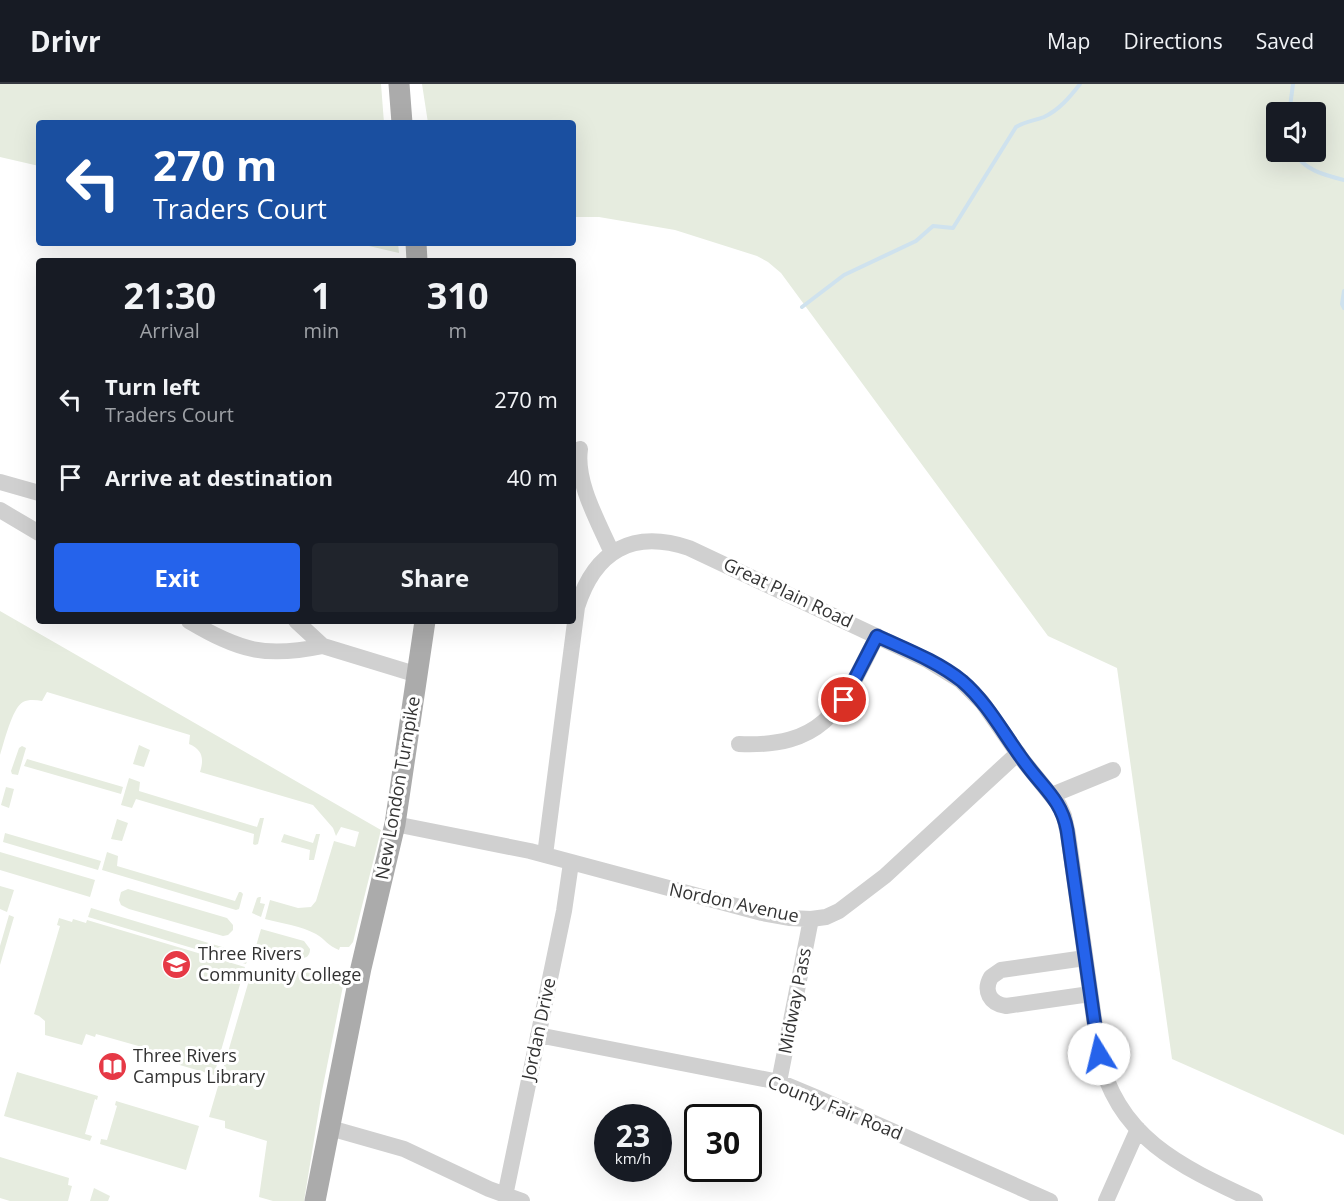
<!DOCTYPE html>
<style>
:root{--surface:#171b24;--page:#20242c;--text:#f1f3f6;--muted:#9ea1a6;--line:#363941;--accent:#2563eb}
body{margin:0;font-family:"Open Sans",sans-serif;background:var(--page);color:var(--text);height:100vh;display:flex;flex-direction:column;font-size:22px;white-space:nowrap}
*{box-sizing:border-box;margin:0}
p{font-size:20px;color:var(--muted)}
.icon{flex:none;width:33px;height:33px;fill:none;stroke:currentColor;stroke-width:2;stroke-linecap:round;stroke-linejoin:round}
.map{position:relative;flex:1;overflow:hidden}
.details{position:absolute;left:36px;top:174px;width:540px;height:366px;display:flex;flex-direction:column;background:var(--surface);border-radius:6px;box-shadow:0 6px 24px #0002}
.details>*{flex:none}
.banner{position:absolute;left:36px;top:36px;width:540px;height:126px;border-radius:6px;box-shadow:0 6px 24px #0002;background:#1a4fa0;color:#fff;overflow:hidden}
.controls{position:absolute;left:1266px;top:18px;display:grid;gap:12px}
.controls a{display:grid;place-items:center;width:60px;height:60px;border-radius:6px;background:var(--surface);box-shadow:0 6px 24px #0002;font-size:30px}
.speed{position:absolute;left:594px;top:1020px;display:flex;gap:12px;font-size:30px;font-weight:700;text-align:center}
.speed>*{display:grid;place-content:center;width:78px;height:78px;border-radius:50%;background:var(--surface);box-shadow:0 6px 24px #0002;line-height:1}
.speed small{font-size:15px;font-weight:400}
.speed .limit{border:3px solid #111;border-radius:9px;background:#fff;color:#111}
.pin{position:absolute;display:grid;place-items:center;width:51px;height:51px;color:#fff;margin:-26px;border:3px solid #fff;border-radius:50%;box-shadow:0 2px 6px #0007}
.me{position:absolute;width:66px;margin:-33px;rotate:351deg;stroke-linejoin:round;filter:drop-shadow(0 0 4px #0008)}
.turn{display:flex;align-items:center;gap:21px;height:126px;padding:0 18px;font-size:27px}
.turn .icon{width:78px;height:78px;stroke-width:2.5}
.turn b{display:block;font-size:42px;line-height:51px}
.eta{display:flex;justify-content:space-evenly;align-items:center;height:102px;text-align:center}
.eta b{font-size:36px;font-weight:700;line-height:42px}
.action{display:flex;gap:12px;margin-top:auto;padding:12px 18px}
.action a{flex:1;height:69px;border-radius:6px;background:var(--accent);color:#fff;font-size:24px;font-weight:700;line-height:69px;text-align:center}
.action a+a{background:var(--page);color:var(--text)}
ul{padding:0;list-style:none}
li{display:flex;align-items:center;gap:18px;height:78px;padding:0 18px}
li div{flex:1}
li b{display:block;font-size:22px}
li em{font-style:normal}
header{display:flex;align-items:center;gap:36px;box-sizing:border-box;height:84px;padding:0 30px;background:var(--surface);border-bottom:2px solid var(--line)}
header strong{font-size:28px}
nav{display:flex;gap:33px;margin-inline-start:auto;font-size:21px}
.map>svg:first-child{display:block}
.green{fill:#e6ecdf;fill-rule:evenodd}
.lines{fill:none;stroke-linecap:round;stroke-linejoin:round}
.stream{stroke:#cfe2ee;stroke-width:4}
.minor{stroke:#d0d0d0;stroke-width:16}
.major{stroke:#ababab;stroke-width:21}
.route-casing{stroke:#184099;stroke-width:15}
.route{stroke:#2563eb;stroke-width:10}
.labels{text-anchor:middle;stroke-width:6;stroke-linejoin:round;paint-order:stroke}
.street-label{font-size:18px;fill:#333;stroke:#fff}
.poi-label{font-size:18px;fill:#333;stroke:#fff;text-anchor:start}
</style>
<header>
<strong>Drivr</strong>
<nav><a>Map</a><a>Directions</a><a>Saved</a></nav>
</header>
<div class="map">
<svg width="1344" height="1117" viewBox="0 0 1344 1117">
<rect width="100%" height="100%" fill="#fff"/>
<path class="green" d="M0 0H381L384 39H39V82L0 73Z
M422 0H1344V1051L1172 975 1117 584 1048 552 781 189 768 178 757 172 675 146 599 133H573V39H428ZM1276 28H1316V68H1276Z
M356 159H398L399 169Z
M0 527 381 746 353 858 349 863H340L339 866C328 862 325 855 316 850 301 842 281 839 265 835L270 816 298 824 311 823 316 817 334 757 355 763 359 748 341 743 336 752 333 744 313 721 200 688C204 675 203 666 189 660L190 651 47 608 42 617C36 616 29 615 23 618 12 624 4 659 0 671Z
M139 661 150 666 144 683 133 680Z
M22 662 26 664 18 691 12 690 11 687 19 664Z
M27 675 123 703 121 710 24 682Z
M129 694 140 698 139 707 257 743 260 734H264L258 760 255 761 253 760 254 750 136 715 132 724 121 721Z
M6 703 14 705 9 724 1 721Z
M117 735 128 739 122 757 111 755Z
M5 749 101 777 98 786 3 758Z
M284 750 313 759 316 750H320L314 776H309L310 766 281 758Z
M0 768 95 796 90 813 0 786Z
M107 768 118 772 117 782 235 817 239 808H241L243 810 239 825 236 826 102 786Z
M0 802 14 806 7 828 0 825Z
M128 805 227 834 233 841V846L228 851 223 852 129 825 121 821 119 816 121 808Z
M259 813H261L260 819 265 820 261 833 252 829 257 814Z
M91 824 249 871 246 880 88 833Z
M9 831 14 833 0 881V862Z
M59 834 72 838 73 835 86 839 87 836 245 883 214 991 159 975 160 972 141 967 142 963 96 950 95 953 86 950 82 961 45 951V937L39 932 34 930 60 842 57 841Z
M261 845 304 857 310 865C310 872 306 875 299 874L256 862Z
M252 886 292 897 295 887C312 892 332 880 344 897L322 1007 304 1117H273L259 1113 267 1057 225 1044V1037L209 1033Z
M17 988 98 1012 97 1016 95 1015 85 1050 92 1052 90 1057 4 1032Z
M116 1017 199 1042 186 1086 100 1060 101 1055 107 1056 117 1022 115 1021Z
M0 1073 69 1094 68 1101 72 1102 68 1117H10L0 1114Z
M94 1104 110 1112 108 1117H90Z"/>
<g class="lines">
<path class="stream" d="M1291 28 1290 23 1293 0
M1294 68C1304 86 1324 91 1344 96
M1344 207 1342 220 1344 224
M802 223 844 191 916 157 933 142 953 144 1016 43C1026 37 1034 37 1044 33 1059 26 1070 13 1080 0"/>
<path class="minor" d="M580 365C575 398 599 439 612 469
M0 398 39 409
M0 426 39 449
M189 537C240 567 265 574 323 562
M296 537 323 562 418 591
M739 660C828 664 842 621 877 552
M1052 711 1113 686
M395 740 530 767 762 829 789 834 811 835 826 833 839 827 885 792 1018 669
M545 771 577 523C595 467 632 445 689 464L927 576 961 597 982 618 1021 674 1059 721 1064 732 1068 750 1099 970C1117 1055 1184 1084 1255 1117
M1085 874 1001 886 991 893C983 907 990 920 1006 922L1090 910
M538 951 779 998 815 1013 1050 1117
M779 998 811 835
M330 1044 404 1065 489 1105 522 1117
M505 1112 564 827 571 779
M1106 1117 1138 1045"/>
<path class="major" d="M399 0 402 39
M416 159 417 177
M315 1117 361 884 395 740 425 537"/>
</g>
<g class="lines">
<defs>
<path id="route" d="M844 616 877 552C905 565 937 577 962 597 990 621 1006 655 1029 684 1045 705 1062 718 1067 746L1099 970"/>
</defs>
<use href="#route" class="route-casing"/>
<use href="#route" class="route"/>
</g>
<defs>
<symbol id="university-disc" viewBox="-11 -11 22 22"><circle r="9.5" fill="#e63946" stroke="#fff"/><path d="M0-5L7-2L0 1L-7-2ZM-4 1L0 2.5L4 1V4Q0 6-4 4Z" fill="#fff"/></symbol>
<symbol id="library-disc" viewBox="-11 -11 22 22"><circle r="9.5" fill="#e63946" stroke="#fff"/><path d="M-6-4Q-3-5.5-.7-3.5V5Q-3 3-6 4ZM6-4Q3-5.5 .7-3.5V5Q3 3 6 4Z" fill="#fff"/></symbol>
</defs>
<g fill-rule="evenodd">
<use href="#university-disc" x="160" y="864" width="33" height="33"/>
<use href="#library-disc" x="96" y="966" width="33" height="33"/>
</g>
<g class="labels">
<g class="street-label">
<text transform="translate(788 509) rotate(25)" y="6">Great Plain Road</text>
<text transform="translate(398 704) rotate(-80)" y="6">New London Turnpike</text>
<text transform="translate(734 819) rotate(12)" y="6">Nordon Avenue</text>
<text transform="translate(795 917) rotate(-79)" y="6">Midway Pass</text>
<text transform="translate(539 945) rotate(-78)" y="6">Jordan Drive</text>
<text transform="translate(835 1024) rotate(22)" y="6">County Fair Road</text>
</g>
<g class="poi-label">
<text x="198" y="876">Three Rivers<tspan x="198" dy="21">Community College</tspan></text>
<text x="133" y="978">Three Rivers<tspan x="133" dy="21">Campus Library</tspan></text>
</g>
</g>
</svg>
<div class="controls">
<a><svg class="icon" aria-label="sound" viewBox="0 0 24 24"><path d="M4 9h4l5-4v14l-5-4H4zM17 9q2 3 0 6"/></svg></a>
</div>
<div class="speed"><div>23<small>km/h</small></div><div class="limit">30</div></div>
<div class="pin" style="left:844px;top:616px;background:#d93025"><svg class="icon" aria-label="arrive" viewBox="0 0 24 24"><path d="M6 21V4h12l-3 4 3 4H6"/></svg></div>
<svg class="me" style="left:1099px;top:970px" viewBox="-20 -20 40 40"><circle r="19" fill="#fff"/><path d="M0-13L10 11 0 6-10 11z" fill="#2563eb"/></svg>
<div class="banner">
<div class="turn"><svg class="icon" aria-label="left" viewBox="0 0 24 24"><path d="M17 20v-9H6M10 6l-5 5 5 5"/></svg><div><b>270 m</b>Traders Court</div></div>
</div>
<section class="details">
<div class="eta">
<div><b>21:30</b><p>Arrival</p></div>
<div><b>1</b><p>min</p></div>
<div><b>310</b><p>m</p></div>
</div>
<ul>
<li><svg class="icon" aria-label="left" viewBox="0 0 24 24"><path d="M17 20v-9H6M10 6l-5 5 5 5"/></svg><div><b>Turn left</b><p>Traders Court</p></div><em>270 m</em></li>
<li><svg class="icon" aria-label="arrive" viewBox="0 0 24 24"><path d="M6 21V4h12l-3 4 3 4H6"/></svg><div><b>Arrive at destination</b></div><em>40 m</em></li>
</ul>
<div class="action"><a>Exit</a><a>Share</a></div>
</section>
</div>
